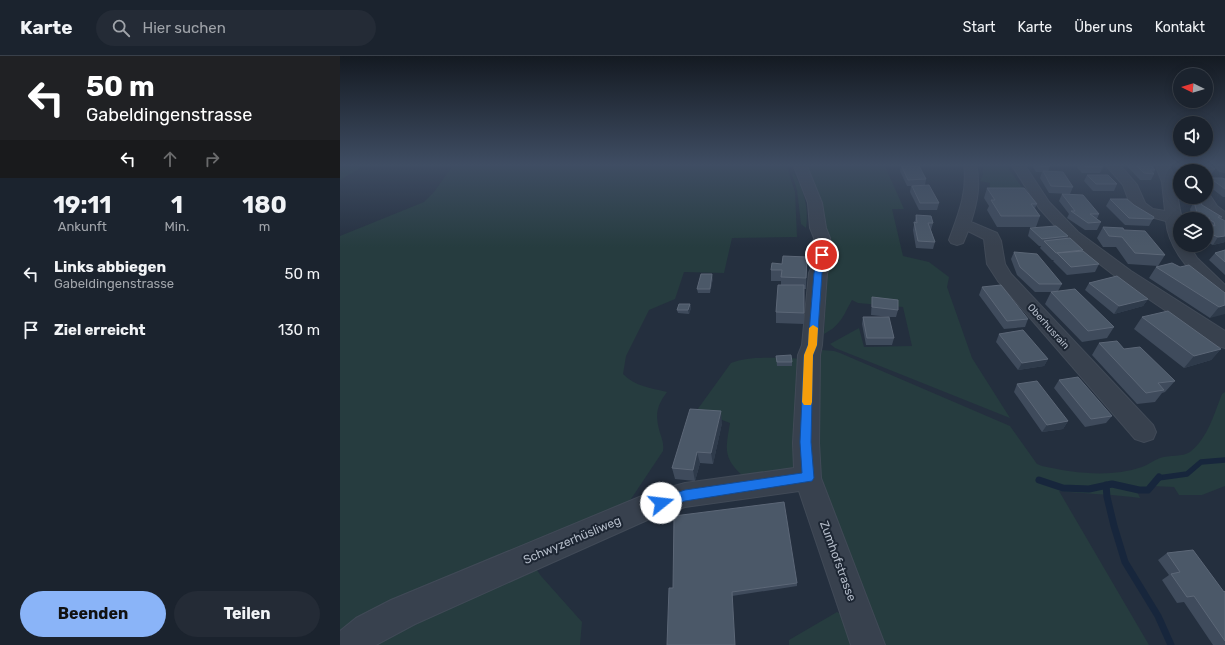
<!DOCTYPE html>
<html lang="de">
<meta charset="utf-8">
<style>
:root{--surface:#1b232e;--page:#242b36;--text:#f1f3f6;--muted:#a0a4aa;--line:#39404a;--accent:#8ab4f8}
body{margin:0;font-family:Rubik,sans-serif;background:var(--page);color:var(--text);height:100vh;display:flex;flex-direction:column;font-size:15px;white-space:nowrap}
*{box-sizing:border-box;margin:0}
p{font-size:13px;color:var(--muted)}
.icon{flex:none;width:22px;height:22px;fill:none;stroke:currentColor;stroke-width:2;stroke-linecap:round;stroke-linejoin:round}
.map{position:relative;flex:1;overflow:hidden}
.drawer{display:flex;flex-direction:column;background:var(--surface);width:340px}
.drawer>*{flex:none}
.hud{background:#202124;color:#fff;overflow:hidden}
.needle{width:26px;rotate:275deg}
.tools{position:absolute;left:833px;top:12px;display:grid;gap:8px}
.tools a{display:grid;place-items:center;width:40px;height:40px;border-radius:50%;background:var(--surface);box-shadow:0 2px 10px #0003,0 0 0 1px var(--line);font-size:20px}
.pin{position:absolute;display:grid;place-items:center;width:34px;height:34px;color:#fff;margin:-17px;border:2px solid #fff;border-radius:50%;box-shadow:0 1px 4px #0007}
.me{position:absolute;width:44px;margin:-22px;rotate:74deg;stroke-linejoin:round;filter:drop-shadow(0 0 3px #0008)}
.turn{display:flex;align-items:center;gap:14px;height:84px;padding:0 20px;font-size:18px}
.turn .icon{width:52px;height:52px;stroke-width:2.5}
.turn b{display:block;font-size:28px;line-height:34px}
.lanes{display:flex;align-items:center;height:38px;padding:0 20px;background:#0003;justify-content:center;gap:20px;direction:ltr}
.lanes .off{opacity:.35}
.eta{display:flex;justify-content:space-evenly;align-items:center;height:68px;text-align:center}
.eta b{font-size:24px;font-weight:700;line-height:28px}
.button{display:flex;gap:8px;margin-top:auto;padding:8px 20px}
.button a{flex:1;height:46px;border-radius:24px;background:var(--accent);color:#111;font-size:16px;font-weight:700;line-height:46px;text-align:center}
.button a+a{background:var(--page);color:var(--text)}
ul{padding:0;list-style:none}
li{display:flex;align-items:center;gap:12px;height:56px;padding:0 20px}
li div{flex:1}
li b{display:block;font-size:15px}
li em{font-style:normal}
header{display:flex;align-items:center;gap:24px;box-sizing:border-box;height:56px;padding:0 20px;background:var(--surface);border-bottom:1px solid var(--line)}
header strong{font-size:19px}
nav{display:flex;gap:22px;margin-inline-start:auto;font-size:14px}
.search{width:280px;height:36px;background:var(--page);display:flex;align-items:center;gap:10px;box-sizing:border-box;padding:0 14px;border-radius:22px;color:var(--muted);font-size:15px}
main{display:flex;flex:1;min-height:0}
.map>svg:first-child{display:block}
.green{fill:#263c3f}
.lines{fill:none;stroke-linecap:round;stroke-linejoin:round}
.stream-far1{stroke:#17263c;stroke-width:5.5}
.stream{stroke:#17263c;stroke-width:7}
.minor-casing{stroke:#414a57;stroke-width:2}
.minor{fill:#38414e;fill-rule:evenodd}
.wall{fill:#3f4b5c}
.shaded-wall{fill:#2f3b4b}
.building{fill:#4b5868;stroke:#5c6777}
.route{fill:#1a73e8;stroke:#114b97}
.slow{fill:#f59e0b}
.labels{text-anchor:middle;stroke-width:4;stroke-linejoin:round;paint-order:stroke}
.street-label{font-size:10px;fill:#b4bcc9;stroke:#1d2633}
.near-street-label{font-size:12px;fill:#b4bcc9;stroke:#1d2633}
</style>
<header>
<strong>Karte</strong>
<div class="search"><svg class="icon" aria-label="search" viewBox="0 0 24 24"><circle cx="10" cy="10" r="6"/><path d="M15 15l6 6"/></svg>Hier suchen</div>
<nav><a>Start</a><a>Karte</a><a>Über uns</a><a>Kontakt</a></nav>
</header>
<main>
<section class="drawer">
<div class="hud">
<div class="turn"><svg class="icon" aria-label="left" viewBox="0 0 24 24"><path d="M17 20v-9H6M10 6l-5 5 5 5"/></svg><div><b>50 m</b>Gabeldingenstrasse</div></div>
<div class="lanes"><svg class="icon" aria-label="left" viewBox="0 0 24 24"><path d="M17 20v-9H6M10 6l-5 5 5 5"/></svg><svg class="icon off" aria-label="ahead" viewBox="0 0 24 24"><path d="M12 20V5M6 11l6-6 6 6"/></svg><svg class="icon off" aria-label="right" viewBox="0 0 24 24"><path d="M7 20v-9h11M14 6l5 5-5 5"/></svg></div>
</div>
<div class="eta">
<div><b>19:11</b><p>Ankunft</p></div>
<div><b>1</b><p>Min.</p></div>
<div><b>180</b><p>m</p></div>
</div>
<ul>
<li><svg class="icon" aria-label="left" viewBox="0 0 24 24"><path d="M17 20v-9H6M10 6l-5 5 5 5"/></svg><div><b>Links abbiegen</b><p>Gabeldingenstrasse</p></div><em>50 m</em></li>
<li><svg class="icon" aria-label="arrive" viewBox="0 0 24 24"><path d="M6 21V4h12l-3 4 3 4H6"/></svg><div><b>Ziel erreicht</b></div><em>130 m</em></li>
</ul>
<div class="button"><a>Beenden</a><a>Teilen</a></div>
</section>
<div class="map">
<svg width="885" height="589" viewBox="0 0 885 589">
<rect width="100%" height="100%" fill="#242f3e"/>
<path class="green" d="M0 108H27L0 124Z
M114 108H446L455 136 457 181 392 182 384 217 344 216 335 243 309 254 286 300 283 318C294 330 311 332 327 336 316 351 315 359 320 377 322 383 324 388 323 395L291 443 276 458 0 589V180L84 146 94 136Z
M461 108H544L564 153H552L563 200 589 206 609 221 607 231 632 302 670 362 495 292 490 288 519 272 524 291 572 290 563 251 518 247 512 244C503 260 501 269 484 278L488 200Z
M643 108H665L684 134 649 142 650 127 640 125 643 119Z
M452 118H454C464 133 469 153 466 172L461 168 457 134Z
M482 294 494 295 500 297 670 370 697 408 702 410C734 417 770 422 802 411 808 409 814 404 820 402 829 399 843 401 850 396 868 382 874 358 882 338L885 336V430L862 439H839L834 431 812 430 796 433 800 442C773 438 745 438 719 435L809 589H536L482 440 478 402 479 298 482 297Z
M451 302 460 303 459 412 403 420C382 402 386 391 390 367L377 362 352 361 391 307C409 300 432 302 451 302Z
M192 507 201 520 242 566 240 589H19Z
M497 556 509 562 522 589H449V584Z"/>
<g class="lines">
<path class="stream-far1" d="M818 422 847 418 861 406 885 404"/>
<path class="stream" d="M699 424 723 432 749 433 772 428 799 434H808L819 421
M766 429 767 441 774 470 785 506 818 560 831 589"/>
<defs>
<path id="minor" d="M453 108H466L482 147 486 172 490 182V210L487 217 482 289 480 299 479 387 481 422 545 589H511L459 435 345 451 314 461 75 568 36 589H0V575L16 562 51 544 309 437 345 427 454 412 453 387 458 299 462 289 469 217 472 210 474 182 470 172 468 147Z
M624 108H636C641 129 637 147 631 166L657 177 661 185 665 208 671 218 813 369 816 376 813 383 804 386 795 383 658 225 647 208 644 183 628 175 623 187 617 189 611 187 609 184C618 159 628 136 624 108Z
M671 108H684L709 146 738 176 791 215 885 275V292L878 290 779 223 726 182 699 152Z
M765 108H779L797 129 805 147 813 153 825 155 822 126 815 108H828C839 127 836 143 842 162L840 163V189H849L857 202 885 229V246L878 244C857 221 829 198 826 165L807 160 796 155 790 148 783 129Z
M872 108H885V116L880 115Z
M866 137 869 138 877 150 885 156V168C871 164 864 152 857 141H866Z"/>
</defs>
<use href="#minor" class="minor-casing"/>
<use href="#minor" class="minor"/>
</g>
<path class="wall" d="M556 108H578L586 123 585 129 599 147 597 154H579L570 136 571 130H567L560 115 561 110H557Z
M691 108H709L710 110 708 116 733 131 730 138 709 137 700 122 702 116H696Z
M734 108H761L763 111 760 117H742Z
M785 108H810L815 114 814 117V118L811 124H800Z
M836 108H869L875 113 871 119H866V115H840V116L835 111Z
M747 119 777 128 774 135H753L744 125Z
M870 122 885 123V141H883L866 128Z
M647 132 697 148 695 152 700 160 696 171H657L647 154 649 150 644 142Z
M722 138 759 158 757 163 761 166 757 174H745L727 162 729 158 719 145Z
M770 143 794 149 814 161 809 170 785 169 766 150Z
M854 146 862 149 881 163 885 186 873 189 866 186V163H852L850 153Z
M576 159 593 167 591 174 595 186 593 193 576 192 573 174Z
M763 171 784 174 825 199 818 210 788 208 776 191H763L757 182Z
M690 172 728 180 727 183 743 194 742 195 759 208 755 216 727 219 713 205 714 204H712L700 192 701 190H699L688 180Z
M885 194V219L869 204 875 197Z
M674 196 722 228 718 235 774 271 767 282 742 286 705 248 711 236H716H695L677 219 671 203Z
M467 201 466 233H464V268L436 267V256L441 229V225H431V214L442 208Z
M816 211 885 249 870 262 809 222Z
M373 222 370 237H358L357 233Z
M749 227 808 243 803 250 774 258 745 234Z
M642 231 688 263 685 271 664 273 639 239Z
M532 241 558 254 556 261H549L554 282 552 289H526L522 268 523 261H549L531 259Z
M350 248 351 252 349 258 338 257 337 254Z
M802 261 881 293 871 304 844 312 794 273Z
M659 278 708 303 704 310 678 314 656 286Z
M759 287 784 293 835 325 825 336 822 337 815 346 797 348 752 299Z
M436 300 452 306V310H437Z
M719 324 772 360 766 367 745 371 714 332Z
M677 328 728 365 723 373 702 376 674 336Z
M382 367 373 408 360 407 355 425 335 423 332 412Z
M827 497 884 536 885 535V589H873L844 546 837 547 822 524 829 519 818 504Z
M457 527V530L392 540 333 532Z"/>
<path class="shaded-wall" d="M885 180V186L873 189 878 181Z
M372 218 373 222 370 237V233Z
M808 243 803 250 774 258 779 250Z
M350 248 351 252 349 258 348 254Z
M885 249V258L870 262 879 251Z
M881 293 871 304 844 312 854 300Z
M708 303 704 310 678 314 682 307Z
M381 355 382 367 373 408 371 397Z
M728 365 723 373 702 376 707 369Z
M357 396 360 407 355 425 353 414Z"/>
<path class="building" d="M578 108 586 123 568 124 561 109Z
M697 108H709L710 110H698Z
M743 108H761L763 111H745Z
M795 108H810L815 114H810L814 118 804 117Z
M843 108H869L875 113H862L865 115H850Z
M703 115 723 116 733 131 711 130Z
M747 119H768L777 128H756Z
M870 122H882L885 123V133Z
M589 129 599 147H580L572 130Z
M647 132H684L697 148H691L700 160H661L651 144H655Z
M722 138 743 139 759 158H750L761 166 748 167 731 155H735Z
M770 143H787L794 149 814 161 813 163 789 162Z
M854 146 861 147 862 149 882 161H878L885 165V180L878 181 866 176V165L875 170 874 166 868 163 870 162 858 160Z
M576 159 591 160 593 167H588L595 186 578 185 574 166 577 167Z
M716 170 728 180 702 183 690 172Z
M763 171 783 172 784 174 805 175 825 199 795 197 782 181 769 180Z
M730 182 743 194 716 197 704 185Z
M885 194V206L875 197Z
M743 195 759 208 731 211 717 197Z
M674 196 697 198 722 228H699L680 211Z
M443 200 467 201 466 222 441 221 442 214H431L432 207 442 208Z
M832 207 840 211 849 209 885 237V249L879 251 816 211Z
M361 218H372L370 233H357Z
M777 220 808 243 779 250 749 227Z
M438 229H464V257L436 256Z
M661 229 688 263 667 265 642 231Z
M735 233 774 271 748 275 711 236Z
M532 241 558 244V254L532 251Z
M339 248H350L348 254H337Z
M828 255 881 293 854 300 802 261Z
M523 261H549L554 282H527Z
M683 274 708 303 682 307 659 278Z
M777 285 784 293 800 291 835 325 818 327 824 334 806 337 759 287Z
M451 299 452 306H437L436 300Z
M738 321 772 360 751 363 719 324Z
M697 325 728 365 707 369 677 328Z
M350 353 381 355 371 397 357 396 353 414 332 412Z
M444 446 457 527 392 536 395 589H327L329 532H333L334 460Z
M853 494 884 536 885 535V585L854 540 847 541 831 518 840 516 827 497Z"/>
<linearGradient id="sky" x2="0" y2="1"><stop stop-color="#141a22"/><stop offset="0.57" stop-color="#3f4d63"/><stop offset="1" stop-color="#3f4d63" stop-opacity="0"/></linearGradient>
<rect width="885" height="191" fill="url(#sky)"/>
<path class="route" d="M479 197H482L485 199V210L482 217 477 289 473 299 471 386 474 422 472 425 345 445 321 452 317 450 315 447 317 443 345 434 462 417 460 386 464 299 468 289 474 217Z"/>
<path class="slow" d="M473 269 478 272 477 289 473 299 472 346 471 349H464L462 346 464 299 468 289 469 272Z"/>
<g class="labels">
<g class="street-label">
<text transform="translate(709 270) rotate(48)" y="4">Oberhusrain</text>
</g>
<g class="near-street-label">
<text transform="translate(232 484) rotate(-23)" y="4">Schwyzerhüsliweg</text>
<text transform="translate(498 505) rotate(70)" y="4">Zumhofstrasse</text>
</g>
</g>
</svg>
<div class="tools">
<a><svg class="needle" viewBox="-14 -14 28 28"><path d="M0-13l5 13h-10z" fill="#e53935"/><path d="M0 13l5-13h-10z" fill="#a0a4aa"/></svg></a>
<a><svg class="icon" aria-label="sound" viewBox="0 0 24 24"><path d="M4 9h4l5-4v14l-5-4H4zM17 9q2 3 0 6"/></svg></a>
<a><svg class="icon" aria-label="search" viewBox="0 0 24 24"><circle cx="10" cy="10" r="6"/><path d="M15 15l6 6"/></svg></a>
<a><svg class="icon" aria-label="layers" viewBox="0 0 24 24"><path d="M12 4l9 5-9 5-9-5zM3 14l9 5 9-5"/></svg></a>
</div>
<div class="pin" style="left:482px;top:199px;background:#d93025"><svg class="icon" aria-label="arrive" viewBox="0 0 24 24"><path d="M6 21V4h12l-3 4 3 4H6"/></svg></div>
<svg class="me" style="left:321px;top:447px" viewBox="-20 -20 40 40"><circle r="19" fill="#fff"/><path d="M0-13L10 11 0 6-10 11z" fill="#1a73e8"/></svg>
</div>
</main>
